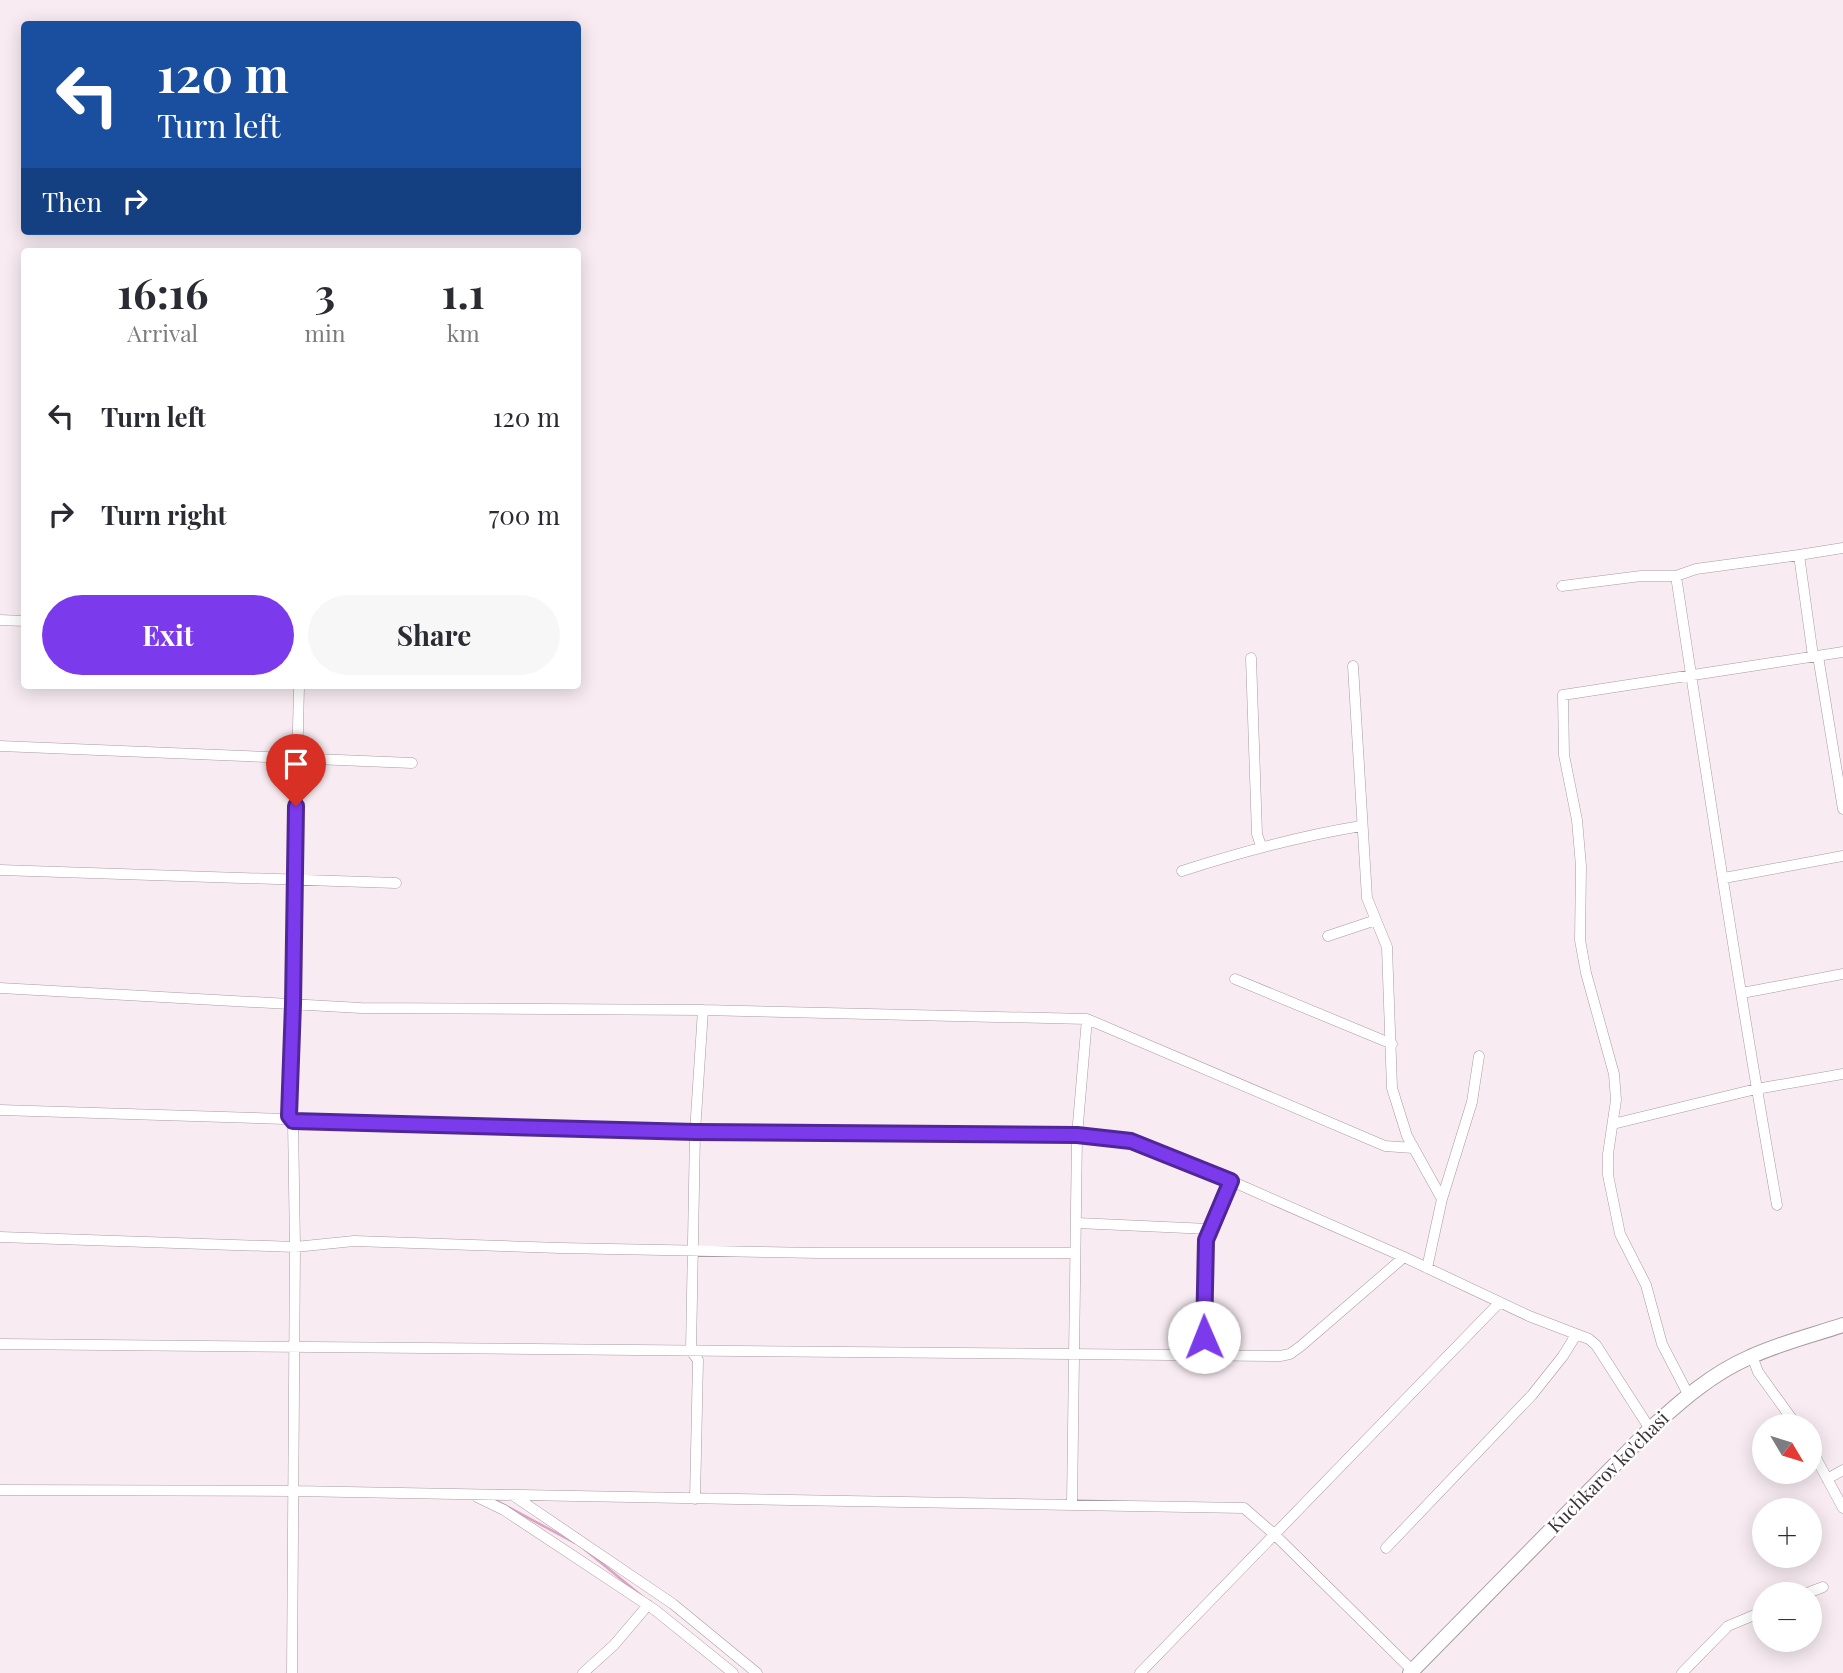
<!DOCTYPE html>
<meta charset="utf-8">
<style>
:root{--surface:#fff;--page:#f7f7f7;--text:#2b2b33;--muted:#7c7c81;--accent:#7c3aed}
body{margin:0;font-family:"Playfair Display",serif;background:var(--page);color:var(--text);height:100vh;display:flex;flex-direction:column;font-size:26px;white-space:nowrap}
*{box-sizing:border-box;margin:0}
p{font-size:23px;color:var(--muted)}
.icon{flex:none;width:38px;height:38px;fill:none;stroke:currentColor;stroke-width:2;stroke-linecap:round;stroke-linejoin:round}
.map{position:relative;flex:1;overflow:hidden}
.panel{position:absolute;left:21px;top:248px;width:560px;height:441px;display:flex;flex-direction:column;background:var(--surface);border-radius:7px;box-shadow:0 4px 18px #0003}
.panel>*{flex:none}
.top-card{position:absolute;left:21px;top:21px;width:560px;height:214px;border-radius:7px;box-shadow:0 4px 18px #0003;background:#1a4fa0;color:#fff;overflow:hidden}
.needle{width:46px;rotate:128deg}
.buttons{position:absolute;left:1752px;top:1414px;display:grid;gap:14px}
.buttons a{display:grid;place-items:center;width:70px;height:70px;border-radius:50%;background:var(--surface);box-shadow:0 4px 18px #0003;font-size:35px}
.pin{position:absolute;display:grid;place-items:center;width:60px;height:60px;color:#fff;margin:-72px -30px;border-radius:50% 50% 50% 0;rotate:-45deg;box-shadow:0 0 7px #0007}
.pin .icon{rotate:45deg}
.me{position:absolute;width:77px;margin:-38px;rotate:359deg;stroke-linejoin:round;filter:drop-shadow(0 0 5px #0008)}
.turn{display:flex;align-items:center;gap:24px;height:147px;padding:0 21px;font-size:32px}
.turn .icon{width:91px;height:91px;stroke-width:2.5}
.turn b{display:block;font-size:49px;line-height:60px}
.then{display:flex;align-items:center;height:66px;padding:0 21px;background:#0003;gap:14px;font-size:26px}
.eta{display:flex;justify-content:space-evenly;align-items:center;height:119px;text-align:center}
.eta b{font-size:42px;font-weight:700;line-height:49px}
.action{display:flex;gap:14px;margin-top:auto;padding:14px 21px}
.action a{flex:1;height:80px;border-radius:42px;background:var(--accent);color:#fff;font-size:28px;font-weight:700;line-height:80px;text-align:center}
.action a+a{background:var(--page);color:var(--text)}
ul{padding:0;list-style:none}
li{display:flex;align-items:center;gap:21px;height:98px;padding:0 21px}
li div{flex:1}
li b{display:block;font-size:26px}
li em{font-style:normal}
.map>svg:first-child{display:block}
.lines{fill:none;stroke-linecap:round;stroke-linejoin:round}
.stream{stroke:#dca2c1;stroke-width:2.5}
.minor-casing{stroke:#a69ba1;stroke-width:11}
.secondary-casing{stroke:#a69ba1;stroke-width:16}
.minor{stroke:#fff;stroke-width:10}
.secondary{stroke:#fff;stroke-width:14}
.route-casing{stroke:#51269a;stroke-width:18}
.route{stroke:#7c3aed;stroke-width:12}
.labels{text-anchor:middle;stroke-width:5;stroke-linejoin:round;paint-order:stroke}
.street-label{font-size:19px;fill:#393537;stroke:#fffdfe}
</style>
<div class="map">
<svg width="1843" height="1673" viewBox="0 0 1843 1673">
<rect width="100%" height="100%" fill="#f8ecf2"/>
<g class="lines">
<path class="stream" d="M497 1501 575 1543
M583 1548 643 1597"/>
<defs>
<path id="minor" d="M1799 555 1843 548
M1676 576C1708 786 1740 996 1777 1205
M1562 586 1641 576H1676L1696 569 1799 555 1813 656
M0 620 24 621
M1818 656 1843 809
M1251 658 1257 834 1261 846
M1353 666 1367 898 1387 947 1392 1088 1407 1136 1442 1199
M0 746 412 763
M0 870 396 883
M1182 871C1241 852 1300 836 1361 826
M1724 878 1843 856
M1328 936 1376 920
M1235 979 1392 1044
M0 988 361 1008 703 1010 1087 1019 1077 1135 1072 1505
M1742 993 1843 974
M1087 1019 1385 1146 1413 1148
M0 1110 695 1132 1077 1135 1131 1141 1231 1181 1404 1257 1529 1316 1589 1339 1596 1345 1650 1429
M1613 1124 1756 1089 1843 1074
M1077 1223 1209 1229
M0 1237 295 1247 354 1241 560 1248 819 1253H1075
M1427 1268 1442 1199 1472 1102 1479 1056
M0 1344 1280 1356 1290 1354 1301 1346 1404 1257
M1205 1356 1206 1240 1231 1181
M1752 1356 1758 1372 1797 1426
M1688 1394 1662 1344 1646 1285 1620 1234 1608 1175V1154L1616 1100 1614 1074 1586 973 1580 940 1581 866 1577 820 1564 755 1563 695 1843 652
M1810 1447 1843 1508
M1827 1479 1843 1470
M0 1490 293 1491 1244 1508 1274 1534 1415 1673
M514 1496 673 1604 757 1673
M477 1497 504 1510 655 1610 733 1673
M695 1499 698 1360 691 1351 695 1132 703 1010
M1386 1548 1532 1395 1563 1356 1576 1335
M1805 1594 1823 1587
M292 1673 295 1247 293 1121 289 1116 299 686
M583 1673 614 1645 648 1605
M1140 1673 1499 1303
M1682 1673 1728 1626 1764 1611"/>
<path id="secondary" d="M1410 1673 1650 1429C1681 1401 1711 1374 1750 1357 1780 1343 1813 1335 1843 1325"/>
</defs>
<use href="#minor" class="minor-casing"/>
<use href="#secondary" class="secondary-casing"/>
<use href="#minor" class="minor"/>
<use href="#secondary" class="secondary"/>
</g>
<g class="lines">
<defs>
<path id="route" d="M296 806 293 1004 289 1116 293 1121 695 1132 1077 1135 1131 1141 1231 1181 1206 1240 1204 1337"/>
</defs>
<use href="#route" class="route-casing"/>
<use href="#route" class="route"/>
</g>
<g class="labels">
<g class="street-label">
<text transform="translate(1608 1472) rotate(-45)" y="7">Kuchkarov ko'chasi</text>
</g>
</g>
</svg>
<div class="buttons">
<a><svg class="needle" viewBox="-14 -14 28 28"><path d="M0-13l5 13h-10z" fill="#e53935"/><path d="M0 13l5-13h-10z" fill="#7c7c81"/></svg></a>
<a>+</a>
<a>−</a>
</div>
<div class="pin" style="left:296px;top:806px;background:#d93025"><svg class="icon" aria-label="arrive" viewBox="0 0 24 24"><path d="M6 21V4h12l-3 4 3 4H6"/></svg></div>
<svg class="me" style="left:1204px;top:1337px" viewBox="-20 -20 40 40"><circle r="19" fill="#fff"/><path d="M0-13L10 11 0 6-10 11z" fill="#7c3aed"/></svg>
<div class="top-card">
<div class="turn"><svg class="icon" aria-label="left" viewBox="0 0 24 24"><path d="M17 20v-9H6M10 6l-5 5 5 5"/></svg><div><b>120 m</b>Turn left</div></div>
<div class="then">Then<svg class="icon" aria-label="right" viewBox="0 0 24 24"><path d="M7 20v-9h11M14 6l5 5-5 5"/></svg></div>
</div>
<section class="panel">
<div class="eta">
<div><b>16:16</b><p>Arrival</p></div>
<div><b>3</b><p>min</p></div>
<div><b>1.1</b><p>km</p></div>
</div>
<ul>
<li><svg class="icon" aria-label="left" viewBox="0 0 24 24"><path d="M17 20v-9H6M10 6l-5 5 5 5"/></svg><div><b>Turn left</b></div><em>120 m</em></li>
<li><svg class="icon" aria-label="right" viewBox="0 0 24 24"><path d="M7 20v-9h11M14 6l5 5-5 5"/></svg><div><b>Turn right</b></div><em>700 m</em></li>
</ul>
<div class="action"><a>Exit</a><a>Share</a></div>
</section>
</div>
